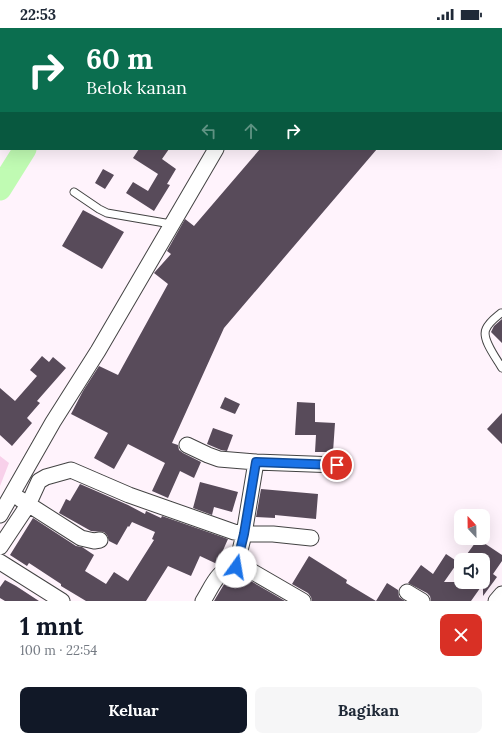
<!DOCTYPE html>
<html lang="id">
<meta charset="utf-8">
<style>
:root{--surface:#fff;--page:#f6f6f7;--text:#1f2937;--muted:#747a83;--accent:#111827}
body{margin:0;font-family:Lora,serif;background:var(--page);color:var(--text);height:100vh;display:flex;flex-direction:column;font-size:15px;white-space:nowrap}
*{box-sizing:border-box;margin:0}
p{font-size:13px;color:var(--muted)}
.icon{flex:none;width:22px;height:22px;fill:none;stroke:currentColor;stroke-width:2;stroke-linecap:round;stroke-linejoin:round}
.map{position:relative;height:573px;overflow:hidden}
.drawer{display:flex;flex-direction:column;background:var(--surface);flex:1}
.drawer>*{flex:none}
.top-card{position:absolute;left:0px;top:0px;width:502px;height:122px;box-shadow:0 4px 16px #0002;background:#0b6e4f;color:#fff;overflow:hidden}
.needle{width:26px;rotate:338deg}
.tools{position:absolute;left:454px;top:481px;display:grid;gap:8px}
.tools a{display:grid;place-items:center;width:36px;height:36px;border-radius:8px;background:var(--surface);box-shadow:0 4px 16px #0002;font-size:20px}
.pin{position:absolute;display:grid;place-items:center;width:34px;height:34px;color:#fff;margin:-17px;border:2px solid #fff;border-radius:50%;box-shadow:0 1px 4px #0007}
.me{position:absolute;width:44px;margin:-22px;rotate:13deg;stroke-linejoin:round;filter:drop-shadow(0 0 3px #0008)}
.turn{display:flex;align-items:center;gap:14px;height:84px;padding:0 20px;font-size:18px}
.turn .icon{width:52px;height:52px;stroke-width:2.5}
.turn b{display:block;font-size:28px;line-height:34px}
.lanes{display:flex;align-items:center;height:38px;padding:0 20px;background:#0003;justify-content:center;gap:20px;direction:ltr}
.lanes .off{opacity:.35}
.round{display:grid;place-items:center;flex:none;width:42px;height:42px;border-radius:8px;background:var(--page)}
.summary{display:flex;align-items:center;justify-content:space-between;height:68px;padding:0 20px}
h1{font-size:24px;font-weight:800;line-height:30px;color:var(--accent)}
.button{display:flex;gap:8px;margin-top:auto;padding:8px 20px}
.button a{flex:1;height:46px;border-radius:8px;background:var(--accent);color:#fff;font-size:16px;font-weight:800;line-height:46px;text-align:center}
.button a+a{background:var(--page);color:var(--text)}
.status{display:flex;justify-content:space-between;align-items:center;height:28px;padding:0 20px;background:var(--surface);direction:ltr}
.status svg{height:11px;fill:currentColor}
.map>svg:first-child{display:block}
.farmland{fill:#f8d0ea}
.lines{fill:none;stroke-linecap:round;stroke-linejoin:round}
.river{stroke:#c0fbb3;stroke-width:23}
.building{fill:#584b5a}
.lane-casing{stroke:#434343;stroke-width:9}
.street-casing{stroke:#434343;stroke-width:17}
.lane{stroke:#fff;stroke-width:7}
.street{stroke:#fff;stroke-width:15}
.route-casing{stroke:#114b97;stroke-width:10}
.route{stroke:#1a73e8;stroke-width:7}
</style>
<div class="status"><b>22:53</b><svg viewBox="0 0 49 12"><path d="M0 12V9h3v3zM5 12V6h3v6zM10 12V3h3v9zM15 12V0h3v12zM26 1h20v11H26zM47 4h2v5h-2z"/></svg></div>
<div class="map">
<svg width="502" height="573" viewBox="0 0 502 573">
<rect width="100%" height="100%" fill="#fff3fc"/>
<path class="farmland" d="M0 428 9 435 0 458Z"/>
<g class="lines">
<path class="river" d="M92 1V0
M0 161 25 121"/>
</g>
<path class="building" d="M139 121H169L162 131 176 141 167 156 170 157 154 183 126 165 133 154 148 163 158 146 133 130Z
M260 121H377L224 300 172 415 178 417 179 422 183 425 201 434 194 450 180 443 168 470 152 463 165 435 128 416 114 441 94 430 108 405 71 386 83 363 99 338 118 347 168 256 154 245 171 226 167 223 185 191 194 198Z
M103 141 114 147 105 161 95 155Z
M83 182 124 204 102 241 62 218Z
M502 291V315L491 304 494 298Z
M42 328 49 334 53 329 66 340 37 373 40 375 27 390 32 395 12 418 0 407V360L15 373 37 348 30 342Z
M225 369 240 376 235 386 220 380Z
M297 374 315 375V394L335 395 333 424H315L316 407H295Z
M502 385V416L487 401Z
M213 400 233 407 227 423 221 422 207 416Z
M200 454 238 464 232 484 214 479 212 487 193 480Z
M80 456 128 477 145 486 146 483 161 490 162 488 228 511 217 536 200 528 191 548 168 538 146 573H86L61 558V556L29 535 27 538 10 527 33 490 76 518 82 519 94 527 85 543 106 556 114 544 128 553 154 512 152 511 155 504 132 494 129 499 128 498 117 517 109 513 107 507 104 504 91 503 59 485 66 471 70 473Z
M261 461 318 466 316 491 275 487V490L256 489Z
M478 511 502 527V533L493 546 497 549 483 568V556L471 573H431L430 568 427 565 408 555 421 537 433 546 446 526 458 534 444 554H483V532H477L467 526Z
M309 528 347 552 346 555 376 573 387 555 398 562 399 569 405 573H312L311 569 308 565 292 556Z
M236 548 249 552 285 573H214L226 553Z
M5 552 16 558 39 573H5L0 570V559Z"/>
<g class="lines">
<defs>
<path id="lane" d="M74 164 99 181 107 185 171 196
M501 285C495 290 489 294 486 301 481 311 497 331 502 340"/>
<path id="street" d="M478 0 479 1
M291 1 292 0
M501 22H502
M187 417 208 427 219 431 256 434
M20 471 81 510 94 513 100 512
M0 487 53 394 98 323 216 121
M0 519 28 477 39 453 46 449 71 442 129 467 234 504 244 506H273L311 510
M0 534 62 573
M407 564 422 573
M203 573C212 559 218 540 236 539
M303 573 253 544 236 539 244 506 256 434 337 437
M496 573 502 566"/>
</defs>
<use href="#lane" class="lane-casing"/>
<use href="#street" class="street-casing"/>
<use href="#lane" class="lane"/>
<use href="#street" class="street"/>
</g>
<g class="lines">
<defs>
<path id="route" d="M236 539 244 506 256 434 337 437"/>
</defs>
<use href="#route" class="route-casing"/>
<use href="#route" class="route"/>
</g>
</svg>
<div class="tools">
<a><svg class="needle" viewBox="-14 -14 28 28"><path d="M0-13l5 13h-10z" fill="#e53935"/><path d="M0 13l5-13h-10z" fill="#747a83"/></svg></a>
<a><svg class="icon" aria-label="sound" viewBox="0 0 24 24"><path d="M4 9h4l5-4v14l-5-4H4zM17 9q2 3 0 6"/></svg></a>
</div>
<div class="pin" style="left:337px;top:437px;background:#d93025"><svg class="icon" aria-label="arrive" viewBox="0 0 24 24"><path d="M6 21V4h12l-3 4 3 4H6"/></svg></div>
<svg class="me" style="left:236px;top:539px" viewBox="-20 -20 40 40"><circle r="19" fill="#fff"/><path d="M0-13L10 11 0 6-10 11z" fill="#1a73e8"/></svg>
<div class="top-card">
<div class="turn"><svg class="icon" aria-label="right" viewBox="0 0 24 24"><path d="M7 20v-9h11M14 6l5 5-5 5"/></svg><div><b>60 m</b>Belok kanan</div></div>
<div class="lanes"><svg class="icon off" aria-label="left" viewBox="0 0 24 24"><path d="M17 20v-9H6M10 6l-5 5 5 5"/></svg><svg class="icon off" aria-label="ahead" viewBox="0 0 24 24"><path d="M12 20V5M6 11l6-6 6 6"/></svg><svg class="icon" aria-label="right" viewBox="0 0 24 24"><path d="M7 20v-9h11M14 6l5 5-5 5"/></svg></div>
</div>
</div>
<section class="drawer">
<div class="summary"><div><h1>1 mnt</h1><p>100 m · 22:54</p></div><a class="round" style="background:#d93025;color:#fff"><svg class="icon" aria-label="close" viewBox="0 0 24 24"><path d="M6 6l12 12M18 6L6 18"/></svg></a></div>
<div class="button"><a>Keluar</a><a>Bagikan</a></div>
</section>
